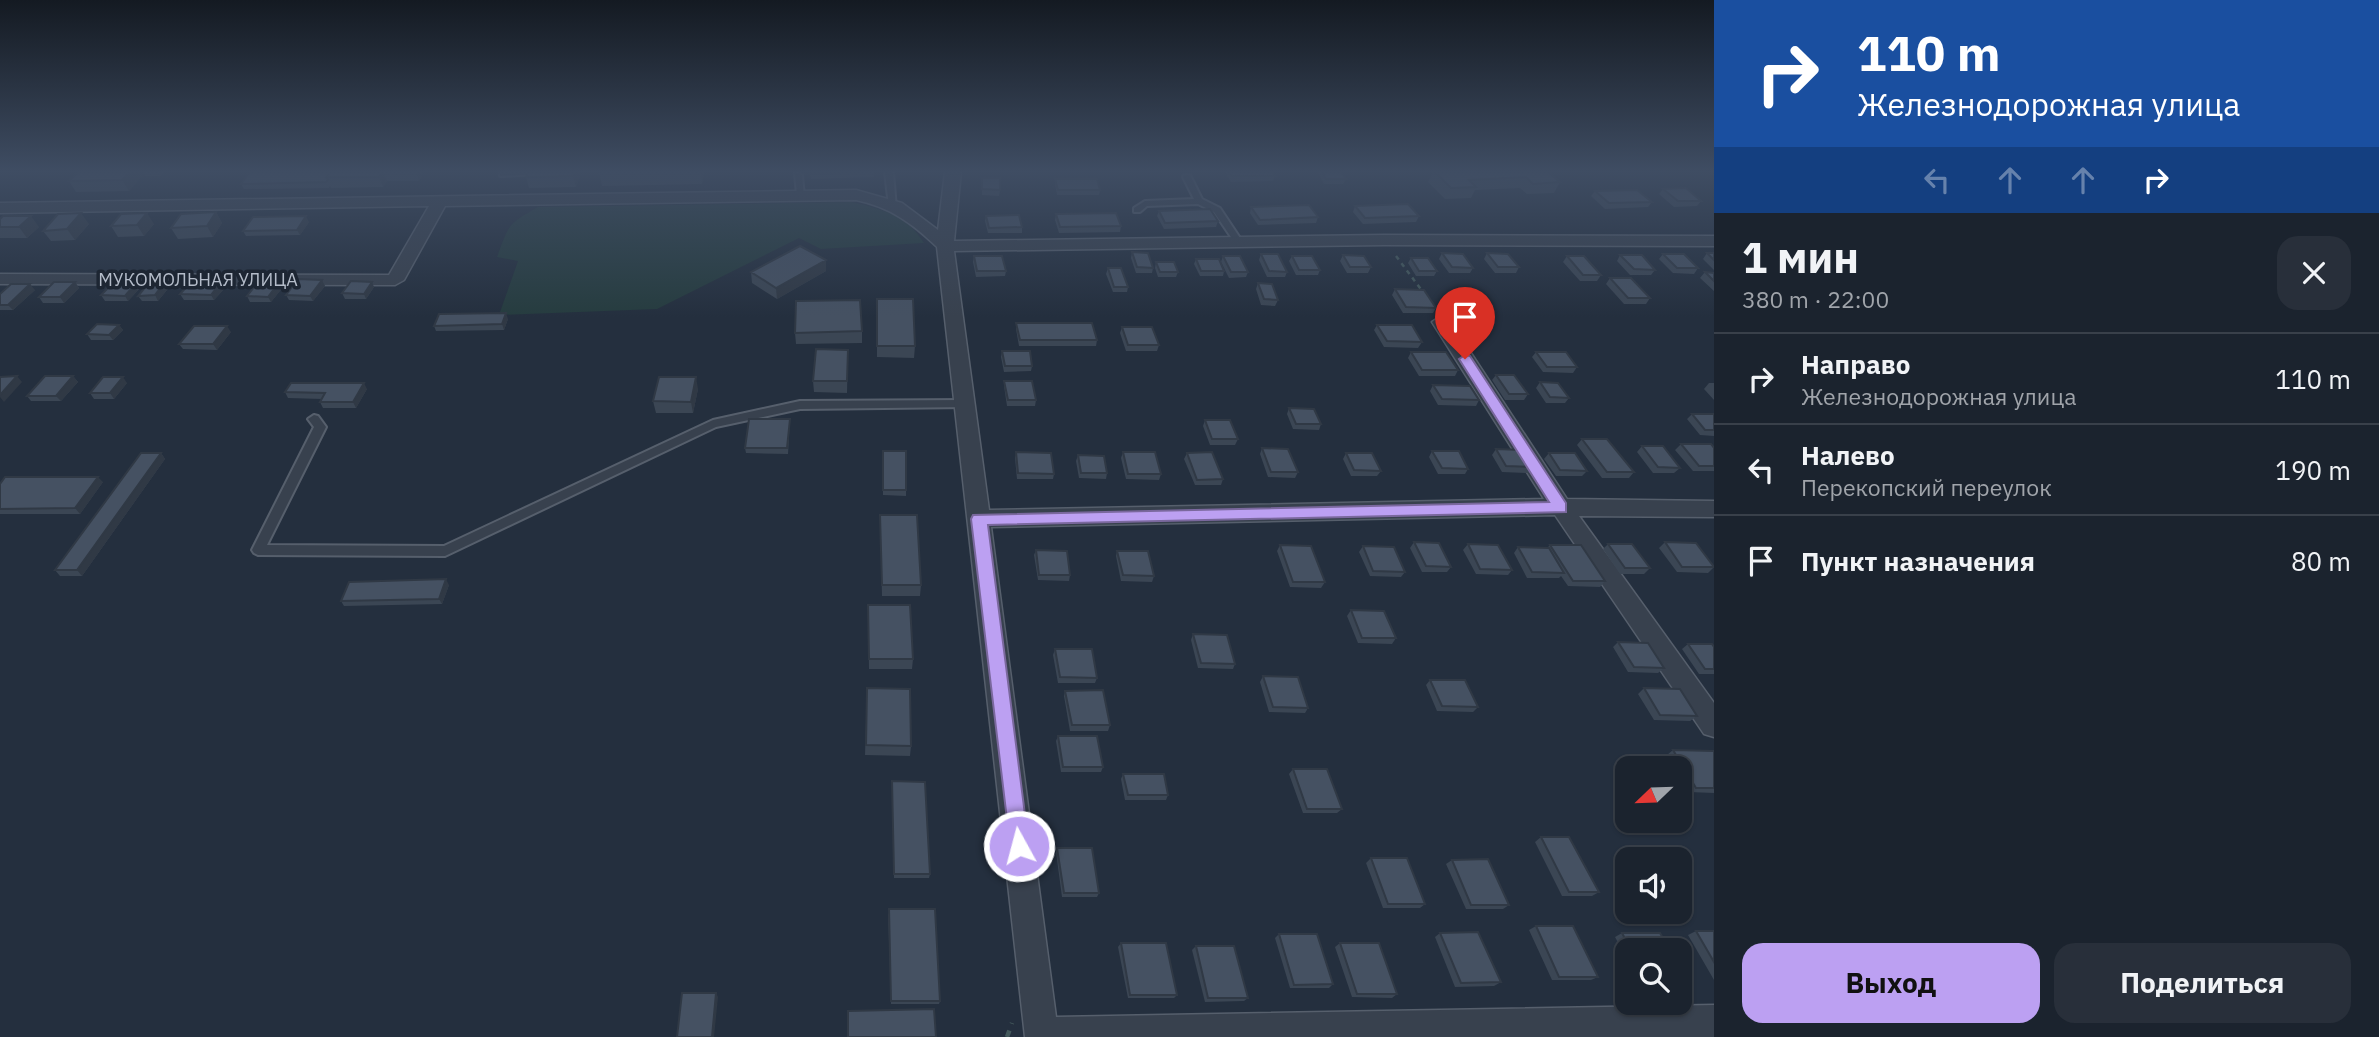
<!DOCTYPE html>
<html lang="ru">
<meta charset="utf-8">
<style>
:root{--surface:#1b232e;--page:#282f3a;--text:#f1f3f6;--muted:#a0a4aa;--line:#39404a;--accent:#bca0f2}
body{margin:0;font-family:"IBM Plex Sans",sans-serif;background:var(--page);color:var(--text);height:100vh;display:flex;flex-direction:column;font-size:26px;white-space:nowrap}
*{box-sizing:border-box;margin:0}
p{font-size:23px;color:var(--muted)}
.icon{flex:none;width:38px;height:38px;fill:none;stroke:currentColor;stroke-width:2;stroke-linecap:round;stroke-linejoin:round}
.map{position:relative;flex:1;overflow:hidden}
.sheet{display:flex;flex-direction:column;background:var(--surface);width:665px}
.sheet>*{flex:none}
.top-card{background:#1a4fa0;color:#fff;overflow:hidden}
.needle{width:46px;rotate:247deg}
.controls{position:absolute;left:1615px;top:756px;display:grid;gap:14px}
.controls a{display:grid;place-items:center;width:77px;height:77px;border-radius:14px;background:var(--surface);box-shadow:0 2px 5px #0004,0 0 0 2px var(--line);font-size:35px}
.pin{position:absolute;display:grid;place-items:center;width:60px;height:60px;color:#fff;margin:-72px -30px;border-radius:50% 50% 50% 0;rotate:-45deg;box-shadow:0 0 7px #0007}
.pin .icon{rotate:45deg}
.me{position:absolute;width:77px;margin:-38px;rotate:353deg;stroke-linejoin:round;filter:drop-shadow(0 0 5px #0008)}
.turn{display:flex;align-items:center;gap:24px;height:147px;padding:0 28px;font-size:32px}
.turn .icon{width:91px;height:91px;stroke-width:2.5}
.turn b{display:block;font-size:49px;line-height:60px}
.lanes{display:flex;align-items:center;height:66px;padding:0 28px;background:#0003;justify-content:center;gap:35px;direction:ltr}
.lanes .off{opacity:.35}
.round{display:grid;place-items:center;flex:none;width:74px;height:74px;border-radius:21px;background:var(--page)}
.head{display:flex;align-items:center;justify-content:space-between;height:119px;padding:0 28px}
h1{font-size:42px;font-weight:700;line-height:52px}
.action{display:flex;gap:14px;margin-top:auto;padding:14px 28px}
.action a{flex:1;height:80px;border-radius:21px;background:var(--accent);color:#111;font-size:28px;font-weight:700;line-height:80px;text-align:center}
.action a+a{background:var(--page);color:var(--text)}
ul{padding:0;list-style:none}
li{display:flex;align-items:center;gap:21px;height:91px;padding:0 28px;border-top:2px solid var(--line)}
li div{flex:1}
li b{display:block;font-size:26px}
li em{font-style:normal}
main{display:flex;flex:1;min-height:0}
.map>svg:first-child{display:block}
.green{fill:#263c3f}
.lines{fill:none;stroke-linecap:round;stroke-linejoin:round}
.lane-casing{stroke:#565f6c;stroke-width:4}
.street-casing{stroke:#565f6c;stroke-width:3}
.path-far1{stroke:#44595c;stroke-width:2.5;stroke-dasharray:4.5 4.5;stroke-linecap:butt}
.path{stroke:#44595c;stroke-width:4.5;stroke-dasharray:7 7;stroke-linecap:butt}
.lane{fill:#38414e;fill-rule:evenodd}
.street{fill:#38414e;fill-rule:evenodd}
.wall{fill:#3b4654}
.shaded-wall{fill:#303945}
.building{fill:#455162;stroke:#303945;stroke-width:2}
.route{fill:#bca0f2;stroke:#7a689d;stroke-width:2}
.labels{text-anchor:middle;stroke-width:7;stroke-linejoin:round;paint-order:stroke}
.far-street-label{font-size:18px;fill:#b4bcc9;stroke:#1d2633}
</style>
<main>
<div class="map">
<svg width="1714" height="1037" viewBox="0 0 1714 1037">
<rect width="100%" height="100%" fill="#242f3e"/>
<path class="green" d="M851 202C882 209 907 215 924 243L821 249 799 238 657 309 499 315 518 261 497 257C509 224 508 224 538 207Z"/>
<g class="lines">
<defs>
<path id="lane" d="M500 172H539L535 174 503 176H500Z
M885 172H893L896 208 889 206Z
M795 173 802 175 804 197 797 195Z
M1184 175H1190L1202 199 1220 208 1242 241 1241 243H1235L1214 212 1198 204 1147 206 1140 212H1134V208L1145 201 1194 199 1183 177Z
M965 400 969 401 970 404 969 407 800 409 716 427 445 556 258 555 254 553 252 550 314 427 308 419 314 415 318 416 326 427 267 545 444 546 713 420 800 401Z"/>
<path id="street" d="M945 172H961L954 241 1384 235 1714 236V246L1384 245 954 251 989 510 1544 499 1432 322 1441 316 1448 318 1567 499 1714 501V517L1579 516 1714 703V737L1704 734 1555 515 991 527 1056 1017 1714 1005V1037H1025L937 247C912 223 890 207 856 200L445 206 404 280 395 285 0 284V274L389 275 429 206 0 213V203L856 190 902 203 938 230Z"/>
</defs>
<use href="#lane" class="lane-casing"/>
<use href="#street" class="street-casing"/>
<path class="path-far1" d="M1396 256 1423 292"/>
<path class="path" d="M1007 1037 1012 1023"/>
<use href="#lane" class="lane"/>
<use href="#street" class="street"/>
</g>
<path class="wall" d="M78 172H141L143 175 129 191 76 192 69 181Z
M143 172H163L160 176H145Z
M250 172H424L419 181H387L383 187 331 188 330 186 329 188 244 189 241 184Z
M599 172H704L702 184 602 186Z
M810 172H874V177L811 179Z
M1225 172H1272L1275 176 1273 181 1231 182Z
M1318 172H1341L1346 179 1343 184H1324L1318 173Z
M1433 172H1548L1560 182 1554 193 1527 194 1520 188 1475 190 1471 198 1445 199 1428 182Z
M580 175 576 187 529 188 526 177Z
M982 178 1000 190 999 196 982 195Z
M1055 179 1100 190 1099 195H1057L1055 184Z
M1663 189 1701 201 1697 206 1674 207 1659 194Z
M1595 191 1652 202 1648 207 1605 209 1591 196Z
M1355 206 1419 216 1416 222 1363 224 1353 212Z
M1251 207 1318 217 1316 223 1258 225 1250 213Z
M1159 211 1218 221 1216 227 1164 229 1157 216Z
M216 212 222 223 213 237 178 239 171 228Z
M1056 214 1121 226 1120 232 1059 233 1055 220Z
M986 216 1022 227V233H988L985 221Z
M0 219 39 227 27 238H0Z
M309 222 300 235 246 236 243 231Z
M89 224 75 240 51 241 43 231Z
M154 224 144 236 118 237 111 226Z
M1132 252 1153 268 1152 273H1136L1131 258Z
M1442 253 1473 268 1470 273H1449L1439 259Z
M1487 253 1519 267 1516 273H1495L1484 259Z
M1707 253H1714V270L1703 259Z
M1261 254 1287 272 1285 277H1267L1259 260Z
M1663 254 1698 268 1694 274 1673 273 1659 259Z
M1343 255 1371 267 1368 273H1347L1340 261Z
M1620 255 1655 270 1651 275H1630L1617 261Z
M974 256 1006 271 1005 276 976 277 973 262Z
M1223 256 1248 272 1246 277 1229 278 1221 262Z
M1292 256 1320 270 1318 275H1296L1289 261Z
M1567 256 1601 275 1597 281H1580L1563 262Z
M1411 258 1437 271 1434 276H1416L1408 263Z
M1196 259 1224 271 1223 276H1200L1194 264Z
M1156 262 1178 272 1176 277H1158L1155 268Z
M1108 268 1128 287 1127 292H1113L1106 274Z
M826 271 777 299 752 283 751 272Z
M1705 272 1714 273V291L1700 278Z
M1610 278 1650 298 1646 304H1624L1606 284Z
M167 279 171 285 158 301H142L138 296Z
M322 280 325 286 313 301 289 300 286 295Z
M280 281 283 287 271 302H250L247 296Z
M75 282 79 288 64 303H43L39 297Z
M1258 283 1278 300 1275 306 1261 305 1256 289Z
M141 287 128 301H105L101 295Z
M374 287 366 299H345L342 293Z
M225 288 214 300H184L180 294Z
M1395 289 1436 308 1433 313H1403L1392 295Z
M35 290 13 310H0V294Z
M877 299 915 346 914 358 877 357Z
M1451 312 1483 332 1479 338H1462L1448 317Z
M508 319 504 330 436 331 434 326Z
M1016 323 1097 340 1096 346H1019L1016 329Z
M119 325 123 330 113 340H91L87 334Z
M1377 325 1422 342 1418 348 1384 347 1374 330Z
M1122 327 1159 345 1157 351H1126L1120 333Z
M862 331V343L796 344 795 333Z
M231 332 217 350 183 349 179 344Z
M848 350 847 393 814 392 813 381Z
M1002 351 1032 366 1031 371 1004 372 1001 357Z
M1411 352 1458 370 1455 376H1419L1408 358Z
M1536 352 1577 367 1573 373 1543 372 1532 357Z
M1496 375 1528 394 1524 400H1505L1492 380Z
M73 376 78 382 61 401H31L27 396Z
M1004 381 1036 400 1035 406H1007L1004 386Z
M1540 382 1569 398 1565 403H1546L1536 388Z
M127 383 114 399H94L90 393Z
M1709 383H1714V400L1704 389Z
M1433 385 1479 400 1476 406 1438 405 1430 391Z
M367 389 356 408H323L320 402 322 399 288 398 285 392Z
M698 389 693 413H656L653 401Z
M1289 408 1321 424 1319 430 1293 429 1287 414Z
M1692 414H1714V436L1700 435 1687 419Z
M790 419 788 454 746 453 745 448Z
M1205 420 1238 439 1235 445H1210L1203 426Z
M1582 439 1634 472 1629 478H1602L1577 445Z
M1681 444 1714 448V471H1693L1675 450Z
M1642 446 1680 468 1674 473H1653L1637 452Z
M1262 448 1298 472 1295 478 1268 477 1260 454Z
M1496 449 1533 467 1529 473 1502 472 1492 455Z
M883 451H906V496L883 495Z
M1432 451 1468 469 1465 474H1438L1429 457Z
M1016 452 1054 474 1053 479H1017L1015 458Z
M1123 452 1161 474 1159 480 1126 479 1121 458Z
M161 453 165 459 82 576H60L55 570Z
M1187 453 1223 479 1221 485H1195L1184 459Z
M1346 453 1381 471 1377 476H1351L1343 459Z
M1549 453 1587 471 1582 476H1556L1544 459Z
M1078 455 1107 473 1106 479 1079 478 1076 461Z
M103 482 80 514H0V484Z
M880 515 921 585 920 596H882Z
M1414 542 1451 567 1447 572H1422L1410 548Z
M1665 542 1714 567 1708 573 1677 572 1659 548Z
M1468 544 1512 570 1508 575 1476 574 1463 550Z
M1608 544 1650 568 1644 574H1620L1603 549Z
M1280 545 1325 582 1321 588 1290 587 1277 551Z
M1550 545 1605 581 1600 587 1568 586 1561 576 1559 578H1527L1514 553 1518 547 1547 548Z
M1363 546 1405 572 1401 577 1370 576 1359 552Z
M1036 550 1070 575 1069 581 1038 580 1034 555Z
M1117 551 1154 576 1152 582 1121 581 1116 556Z
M449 585 442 604 344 606 341 601Z
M868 605 913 659 912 669H869Z
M1351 610 1396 638 1392 644 1358 643 1347 616Z
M1193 634 1235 664 1233 669 1198 668 1191 640Z
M1618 642 1664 668 1658 673 1628 672 1613 647Z
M1688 644 1714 647V674H1699L1682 649Z
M1055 649 1097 678 1095 683H1058L1053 655Z
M1263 676 1308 708 1305 713 1269 712 1260 682Z
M1430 680 1478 707 1473 712 1437 711 1426 685Z
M867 688 911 746 910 756 865 755Z
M1644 688 1697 716 1690 721 1654 720 1638 694Z
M1065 691 1110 725 1108 731H1070L1064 696Z
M1058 736 1103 767 1101 772H1061L1056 741Z
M1673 750 1714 751V793L1689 792 1680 777V768H1675L1667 755Z
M1293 769 1342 809 1337 813H1303L1289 774Z
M1123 774 1168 795 1166 800H1125L1121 779Z
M892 786 930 874 929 878H894Z
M1541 837 1599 892 1592 896H1562L1535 842Z
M1057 848 1099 893 1097 897H1062L1056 852Z
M1371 858 1425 904 1420 908H1383L1366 863Z
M1452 860 1509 905 1503 909H1466L1446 864Z
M888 913 940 1001 939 1004H891Z
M1536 926 1598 977 1591 980H1552L1529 930Z
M1696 931H1714V980L1688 935Z
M1440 933 1501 982 1494 986 1455 987 1435 937Z
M1622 933 1670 950H1628V961L1615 937Z
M1279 934 1333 984 1329 988H1290L1275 938Z
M1121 943 1177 995 1174 998H1128L1118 947Z
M1340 943 1397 994 1392 998 1352 997 1335 947Z
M1196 946 1248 998 1244 1001 1205 1002 1192 950Z"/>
<path class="shaded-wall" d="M130 172H141L143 175 129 191 122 180Z
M382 172H383L387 181 383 187 379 177Z
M416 172H424L419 181Z
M575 172H579L580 175 576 187 573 176Z
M701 172H704L702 184Z
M216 212 222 223 213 237 207 226Z
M81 213 89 224 75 240 67 229Z
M147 213 154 224 144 236 137 225Z
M31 216 39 227 27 238 19 227Z
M306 216 309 222 300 235 297 230Z
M826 260V271L777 299 776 288Z
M167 279 171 285 158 301 155 295Z
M322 280 325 286 313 301 310 296Z
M280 281 283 287 271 302 268 297Z
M75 282 79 288 64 303 60 297Z
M137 282 141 287 128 301 125 296Z
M221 282 225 288 214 300 211 295Z
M372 282 374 287 366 299 364 294Z
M30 284 35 290 13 310 8 305Z
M506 313 508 319 504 330 502 324Z
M119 325 123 330 113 340 109 335Z
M227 326 231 332 217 350 213 344Z
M17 376 22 382 4 402 0 397V395Z
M73 376 78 382 61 401 56 396Z
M123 377 127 383 114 399 110 393Z
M696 377 698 389 693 413 691 402Z
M364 383 367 389 356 408 353 402Z
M161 453 165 459 82 576 77 570Z
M98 477 103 482 80 514 75 508Z
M446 579 449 585 442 604 439 599Z
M716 993 718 997 714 1037H712Z"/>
<path class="building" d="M78 172H130L122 180 69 181Z
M250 172H330L326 177 328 180 326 182 241 184Z
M330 172H382L379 177H326Z
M528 172H575L573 176 526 177Z
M810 172H862L811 174Z
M1230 172H1272L1275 176H1232Z
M1322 172H1341L1346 179H1326Z
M1435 172H1548L1560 182 1533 184 1526 177 1469 180 1476 187 1451 188Z
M982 178H1000V190L982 189Z
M1055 179H1097L1100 190H1058Z
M1686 188 1701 201H1678L1663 189Z
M1637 190 1652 202 1609 203 1595 191Z
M1408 204 1419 216 1365 218 1355 206Z
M1309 205 1318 217 1260 220 1251 207Z
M1210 209 1218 221 1165 223 1159 211Z
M216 212 207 226 171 228 181 214Z
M81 213 67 229 43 231 58 214Z
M147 213 137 225 111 226 121 214Z
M1116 213 1121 226 1060 227 1056 214Z
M1019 215 1022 227 989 228 986 216Z
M3 216H31L19 227H0V219Z
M306 216 297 230 243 231 253 217Z
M800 246 826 260 776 288 751 272Z
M1132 252 1148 253 1153 268 1137 267Z
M1442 253 1463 254 1473 268 1452 267Z
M1487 253 1508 254 1519 267H1498Z
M1707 253H1714V260Z
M1261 254H1278L1287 272 1269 271Z
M1663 254H1684L1698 268H1677Z
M1343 255 1364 256 1371 267H1350Z
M1620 255H1642L1655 270 1634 269Z
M974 256H1002L1006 271H977Z
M1223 256H1240L1248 272H1231Z
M1292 256H1312L1320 270H1299Z
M1567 256H1584L1601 275H1583Z
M1411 258H1428L1437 271H1419Z
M1196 259H1219L1224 271H1201Z
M1156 262H1174L1178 272H1160Z
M1108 268H1121L1128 287H1114Z
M1705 272 1714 273V281Z
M1610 278H1631L1650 298H1628Z
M167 279 155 295 138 296 151 280Z
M298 279 322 280 310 296 286 295Z
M259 281H280L268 297 247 296Z
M351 281 372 282 364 294 342 293Z
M54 282H75L60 297H39Z
M114 282H137L125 296 101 295Z
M191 282H221L211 295 180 294Z
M1258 283 1272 284 1278 300 1264 299Z
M11 284H30L8 305H0V294Z
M1395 289 1424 290 1436 308 1406 307Z
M877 299H913L915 346H877Z
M860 300 862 331 795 333 796 301Z
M1451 312H1469L1483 332H1465Z
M506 313 502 324 434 326 439 314Z
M1016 323H1092L1097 340H1020Z
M97 324 119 325 109 335 87 334Z
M1377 325H1412L1422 342 1387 341Z
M194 326H227L213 344H179Z
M1122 327H1152L1159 345H1128Z
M816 349 848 350 847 381H813Z
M1002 351H1030L1032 366H1005Z
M1411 352H1446L1458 370H1422Z
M1536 352H1566L1577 367H1547Z
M1496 375H1514L1528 394H1509Z
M17 376 0 395V377Z
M45 376H73L56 396H27Z
M103 377H123L110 393H90Z
M659 377H696L691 402 653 401Z
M1004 381H1032L1036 400H1008Z
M1540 382 1558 383 1569 398 1550 397Z
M291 383H364L353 402H320L325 393 285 392Z
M1433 385 1470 386 1479 400 1442 399Z
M1289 408 1314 409 1321 424H1296Z
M1692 414H1714V430H1705Z
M749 419H790L787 448H745Z
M1205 420H1230L1238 439H1212Z
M1582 439H1607L1634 472H1607Z
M1681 444H1711L1714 448V466H1699Z
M1642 446H1663L1680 468 1658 467Z
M1262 448 1288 449 1298 472H1271Z
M1496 449 1522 450 1533 467 1506 466Z
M883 451H906V490H883Z
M1432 451H1459L1468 469 1442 468Z
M1016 452 1051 453 1054 474 1018 473Z
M1123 452H1155L1161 474H1128Z
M1212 452 1223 479 1197 480 1187 453Z
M141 453H161L77 570H55Z
M1346 453H1372L1381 471 1354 470Z
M1549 453H1575L1587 471 1560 470Z
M1078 455 1104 456 1107 473H1081Z
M5 477H98L75 508 0 509V484Z
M880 515H917L921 585H882Z
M1414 542 1439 543 1451 567 1426 566Z
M1665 542 1696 543 1714 567H1682Z
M1468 544 1498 545 1512 570 1480 569Z
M1608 544H1632L1650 568H1625Z
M1280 545 1311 546 1325 582H1293Z
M1550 545H1581L1605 581H1573Z
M1363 546 1394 547 1405 572 1373 571Z
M1518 547 1549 548 1564 573 1532 572Z
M1036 550 1067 551 1070 575H1039Z
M1117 551H1148L1154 576 1123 575Z
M446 579 439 599 341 601 349 582Z
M868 605H910L913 659H869Z
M1351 610 1384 611 1396 638H1362Z
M1193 634 1227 635 1235 664 1201 663Z
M1618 642 1648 643 1664 668 1634 667Z
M1688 644H1712L1714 647V669H1705Z
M1055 649H1092L1097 678 1060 677Z
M1263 676 1298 677 1308 708 1273 707Z
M1430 680H1465L1478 707 1442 706Z
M867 688 910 689 911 746 866 745Z
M1644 688 1680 689 1697 716 1660 715Z
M1103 690 1110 725H1072L1065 691Z
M1058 736H1097L1103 767H1063Z
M1673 750 1714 751V788H1696Z
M1293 769H1327L1342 809H1307Z
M1123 774H1164L1168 795H1128Z
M892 781 925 782 930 874H894Z
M1541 837H1569L1599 892H1569Z
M1057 848H1092L1099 893H1064Z
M1371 858H1407L1425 904H1388Z
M1488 859 1509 905H1471L1452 860Z
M889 909H935L940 1001H891Z
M1536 926H1573L1598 977H1559Z
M1696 931H1714V962Z
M1478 932 1501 982 1461 983 1440 933Z
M1622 933H1660L1670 950H1631Z
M1279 934H1317L1333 984 1294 985Z
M1121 943H1166L1177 995H1130Z
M1340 943H1379L1397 994H1357Z
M1196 946H1234L1248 998H1208Z
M1680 968 1689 983H1680Z
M682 993H716L712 1037H677Z
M934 1009 936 1037H848V1011Z"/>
<linearGradient id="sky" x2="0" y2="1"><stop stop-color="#141a22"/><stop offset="0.54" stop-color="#3f4d63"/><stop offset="1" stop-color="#3f4d63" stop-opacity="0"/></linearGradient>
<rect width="1714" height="317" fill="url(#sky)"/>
<path class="route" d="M1465 355 1470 356 1566 503V512L988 525 1029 846 1026 853 1019 856 1011 853 971 519 973 515 1549 502 1459 359Z"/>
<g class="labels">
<g class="far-street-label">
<text x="198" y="286">МУКОМОЛЬНАЯ УЛИЦА</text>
</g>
</g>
</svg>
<div class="controls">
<a><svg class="needle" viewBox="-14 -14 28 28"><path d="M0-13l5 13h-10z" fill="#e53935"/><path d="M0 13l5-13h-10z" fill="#a0a4aa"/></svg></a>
<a><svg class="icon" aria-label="sound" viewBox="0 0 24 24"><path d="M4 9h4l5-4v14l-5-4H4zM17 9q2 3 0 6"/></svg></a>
<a><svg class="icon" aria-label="search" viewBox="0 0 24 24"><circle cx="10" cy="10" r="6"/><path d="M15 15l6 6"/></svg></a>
</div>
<div class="pin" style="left:1465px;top:359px;background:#d93025"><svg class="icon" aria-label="arrive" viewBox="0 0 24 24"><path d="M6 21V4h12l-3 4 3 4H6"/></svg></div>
<svg class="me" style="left:1019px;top:846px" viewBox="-20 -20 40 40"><circle r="17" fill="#bca0f2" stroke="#fff" stroke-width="3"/><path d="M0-11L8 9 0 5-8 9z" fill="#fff"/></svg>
</div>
<section class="sheet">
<div class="top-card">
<div class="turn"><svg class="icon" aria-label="right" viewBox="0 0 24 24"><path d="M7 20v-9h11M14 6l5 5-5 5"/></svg><div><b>110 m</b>Железнодорожная улица</div></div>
<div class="lanes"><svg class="icon off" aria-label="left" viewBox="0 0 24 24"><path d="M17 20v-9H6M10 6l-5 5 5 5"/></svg><svg class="icon off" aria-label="ahead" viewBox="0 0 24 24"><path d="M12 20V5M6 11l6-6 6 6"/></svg><svg class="icon off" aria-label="ahead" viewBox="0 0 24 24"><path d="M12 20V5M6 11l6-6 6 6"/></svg><svg class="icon" aria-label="right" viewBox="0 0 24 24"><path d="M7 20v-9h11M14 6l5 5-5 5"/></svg></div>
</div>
<div class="head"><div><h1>1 мин</h1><p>380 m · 22:00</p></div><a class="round"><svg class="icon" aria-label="close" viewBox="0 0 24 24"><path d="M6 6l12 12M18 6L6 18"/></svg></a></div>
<ul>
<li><svg class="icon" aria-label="right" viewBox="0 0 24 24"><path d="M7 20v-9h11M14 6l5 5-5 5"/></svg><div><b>Направо</b><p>Железнодорожная улица</p></div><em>110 m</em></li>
<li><svg class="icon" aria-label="left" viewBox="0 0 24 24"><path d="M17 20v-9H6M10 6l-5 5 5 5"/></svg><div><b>Налево</b><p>Перекопский переулок</p></div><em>190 m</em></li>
<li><svg class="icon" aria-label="arrive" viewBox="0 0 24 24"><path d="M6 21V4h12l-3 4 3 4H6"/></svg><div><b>Пункт назначения</b></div><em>80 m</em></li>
</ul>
<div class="action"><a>Выход</a><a>Поделиться</a></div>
</section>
</main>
